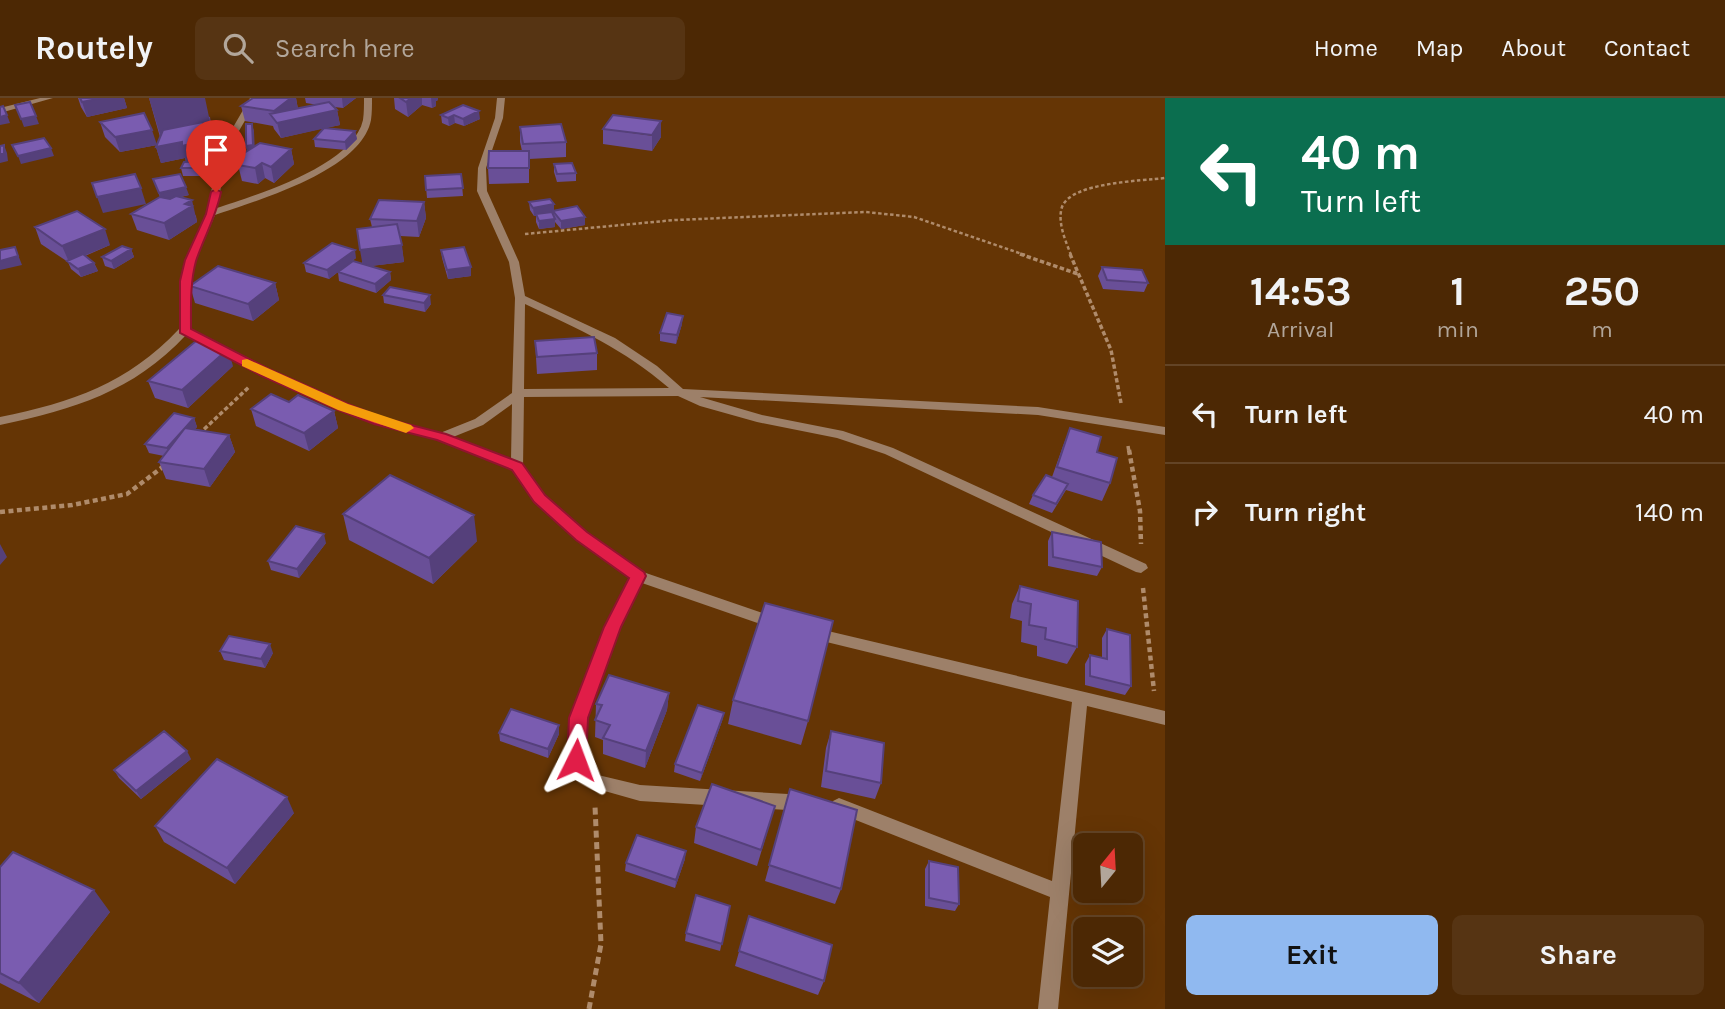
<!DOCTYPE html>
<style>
:root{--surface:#4c2804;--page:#563413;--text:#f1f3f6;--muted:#b2a69a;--line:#634426;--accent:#90b9f0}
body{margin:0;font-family:Karla,sans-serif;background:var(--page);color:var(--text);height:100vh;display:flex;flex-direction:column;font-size:26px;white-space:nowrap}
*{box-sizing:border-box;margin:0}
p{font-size:23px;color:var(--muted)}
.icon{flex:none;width:38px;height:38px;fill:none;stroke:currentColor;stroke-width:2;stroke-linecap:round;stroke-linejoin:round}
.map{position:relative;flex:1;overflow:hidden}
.panel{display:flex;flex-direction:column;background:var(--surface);width:560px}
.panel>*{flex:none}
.banner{background:#0b6e4f;color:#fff;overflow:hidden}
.needle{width:46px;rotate:18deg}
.fabs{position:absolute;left:1073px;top:735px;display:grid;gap:14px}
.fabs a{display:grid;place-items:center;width:70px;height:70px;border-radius:10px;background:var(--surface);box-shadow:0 7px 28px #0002,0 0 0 2px var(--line);font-size:35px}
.pin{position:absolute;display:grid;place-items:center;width:60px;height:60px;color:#fff;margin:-72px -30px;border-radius:50% 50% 50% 0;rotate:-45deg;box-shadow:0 0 7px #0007}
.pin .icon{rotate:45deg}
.me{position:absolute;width:77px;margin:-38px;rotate:3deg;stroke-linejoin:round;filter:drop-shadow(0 0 5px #0008)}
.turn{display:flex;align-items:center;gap:24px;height:147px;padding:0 21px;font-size:32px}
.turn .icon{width:91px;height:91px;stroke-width:2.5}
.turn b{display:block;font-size:49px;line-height:60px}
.eta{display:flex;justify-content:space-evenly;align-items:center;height:119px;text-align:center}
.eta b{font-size:42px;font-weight:700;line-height:49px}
.action{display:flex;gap:14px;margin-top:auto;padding:14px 21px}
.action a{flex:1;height:80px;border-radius:10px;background:var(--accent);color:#111;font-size:28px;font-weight:700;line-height:80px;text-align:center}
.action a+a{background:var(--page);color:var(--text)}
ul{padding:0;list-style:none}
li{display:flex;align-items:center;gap:21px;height:98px;padding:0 21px;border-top:2px solid var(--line)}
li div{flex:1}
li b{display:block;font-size:26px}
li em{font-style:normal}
header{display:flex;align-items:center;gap:42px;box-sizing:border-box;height:98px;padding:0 35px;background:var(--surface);border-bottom:2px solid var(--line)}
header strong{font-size:33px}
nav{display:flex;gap:38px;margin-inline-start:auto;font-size:24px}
.search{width:490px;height:63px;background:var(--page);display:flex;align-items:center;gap:18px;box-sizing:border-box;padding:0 24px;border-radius:10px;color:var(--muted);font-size:26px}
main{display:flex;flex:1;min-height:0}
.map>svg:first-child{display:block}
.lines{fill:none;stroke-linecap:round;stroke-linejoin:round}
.path-far3{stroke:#af8b6b;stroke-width:2.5;stroke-dasharray:3.5 2.5;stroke-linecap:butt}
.path-far2{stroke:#af8b6b;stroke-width:3.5;stroke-dasharray:4.5 2.5;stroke-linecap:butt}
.path-far1{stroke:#af8b6b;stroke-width:4.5;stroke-dasharray:5 3.5;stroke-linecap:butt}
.path{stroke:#af8b6b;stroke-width:5;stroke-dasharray:7 4.5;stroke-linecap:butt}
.minor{fill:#9d8069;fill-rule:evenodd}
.wall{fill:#694f97}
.shaded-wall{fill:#55407b}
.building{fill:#7a5cb0;stroke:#55407b;stroke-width:2}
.route{fill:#e11d48;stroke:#92132f;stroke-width:2}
.slow{fill:#f59e0b}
</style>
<header>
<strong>Routely</strong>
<div class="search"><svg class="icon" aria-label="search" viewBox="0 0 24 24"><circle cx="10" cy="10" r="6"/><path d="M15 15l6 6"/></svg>Search here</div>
<nav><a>Home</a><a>Map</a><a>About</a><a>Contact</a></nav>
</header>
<main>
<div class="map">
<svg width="1165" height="911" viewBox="0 0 1165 911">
<rect width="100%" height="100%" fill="#653505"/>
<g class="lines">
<path class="path-far3" d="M525 136 675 122 866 114 914 119 1025 157
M1071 157C1066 144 1057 124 1062 109 1071 84 1142 83 1165 80"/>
<path class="path-far2" d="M1020 156 1078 176
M1070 156 1111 252 1121 305
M199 336 249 289
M1128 348 1129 354"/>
<path class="path-far1" d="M1129 352 1140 413 1141 446
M0 414 72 407 127 396 164 368
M1143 490 1154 593"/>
<path class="path" d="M589 911 601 846 595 708"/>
<path class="minor" d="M40 0H53L0 15V10Z
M250 0H258L236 38 224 73 217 110C256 97 353 68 363 22 364 15 364 7 364 0H372C372 7 372 15 371 22 361 73 258 102 215 117L196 162 191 182V231L268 272 347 306 383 320 440 335 475 321 512 295 515 200 509 164 477 93 478 70 495 20 497 0H505L503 20 486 70 487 93 519 164 525 198 615 240 657 268 683 291 1038 309 1165 329V337L1038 317 700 299 762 317 843 333 893 350 1146 466 1148 470 1141 475 1136 474 885 356 837 340 757 324 700 308 678 298 524 299 523 369 545 398 587 435 643 474 783 522 785 526 783 530 778 532 642 485 620 529 586 620 584 660 598 677 640 687 805 697 811 700 814 705 811 710 805 713 640 703 587 688 570 667 568 662 570 620 606 529 630 480 577 441 535 404 512 372 437 342 375 326 339 312 260 276 186 237C133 294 74 311 0 327V319C73 304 127 286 179 231L181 182 186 162 206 115 216 73 228 38ZM525 206C579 231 624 251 669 290L524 291ZM512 306 511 362 453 339 483 327Z
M811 529 1165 613V627L1087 608 1058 911H1038L1050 799 833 713 830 708 833 703 839 700 1052 783 1072 604 806 539 803 535 806 531Z"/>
</g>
<path class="wall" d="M78 0H124L127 10 87 19 81 9Z
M149 0 210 19 212 33 206 34 208 49 201 53 203 60 187 64 207 71 204 78H183L181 70 186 64 185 60 161 65 156 49 160 39Z
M253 0H296L298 11 318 7 306 5 305 0H356L343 10 334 9 337 12 340 27 325 30 355 33 357 41 346 52 315 49 314 41 324 30 281 40 274 31 273 28 245 23 241 8Z
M394 0H438V2L436 3V8L432 10 422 7 408 19 395 11Z
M463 7 480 21 464 28 455 25 449 28 442 25 441 17Z
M100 24 157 47 120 54 105 39Z
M252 26 254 34V49L291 51 294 66 274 85 265 80 258 86 242 83 238 67 247 53 246 48Z
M520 29 566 44V59L529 61V85L489 86 488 70 522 53 520 44Z
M603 31 661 39 652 53 603 46Z
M554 66 576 75V83L557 84 554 74Z
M461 76 463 98 427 100 425 78Z
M153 81 189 97 181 99 196 118 197 124 169 142 137 132 131 116 160 99Z
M424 104 426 120 419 139 400 138 404 164 370 168 390 174 391 182 376 195 339 183 338 174 362 165 372 129 370 121Z
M529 104 554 113 585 127 561 131 555 124V129L539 131 536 124V118H534L530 112Z
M35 129 110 147 85 158 94 165 98 173 81 179 71 171 68 164 41 146Z
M131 151 134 159 114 171 105 168 102 159Z
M441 152 471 178 448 181 442 160Z
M356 160 329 181 306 174 304 165Z
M1102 169 1148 185 1144 194 1103 191 1098 178Z
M275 185 279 202 253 223 195 205 190 188Z
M383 197 431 206 425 214 384 205Z
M682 226 676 246 660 243V235Z
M535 243 597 255V272L537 276Z
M233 268 188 310 155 300 148 283Z
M289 304 334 313 338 330 309 353 256 328 251 311Z
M194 320 197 329 195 331 229 337 235 354 210 389 166 381 159 364 164 358 149 355 145 346Z
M1070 330 1097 354 1110 385 1102 403 1066 392 1052 415 1029 406 1033 397 1052 379 1063 348Z
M343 416 477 443 433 486 349 442Z
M1052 434 1102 469 1097 478 1048 468V443Z
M326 445 299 480 271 472 268 463Z
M1020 488 1077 549 1067 566 1037 558V548L1021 544 1022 523 1010 520 1012 506Z
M1107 531 1131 588 1125 597 1085 587V566L1090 557 1102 560V540Z
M220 553 273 555 265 570 224 562Z
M669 595 667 612 645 670 603 656V642L595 639 596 606Z
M733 602 808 623 801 647 728 626Z
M724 615 722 623 700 683 674 674 675 666Z
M831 633 881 685 875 701 821 689 826 650Z
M499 635 559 636 548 660 500 643Z
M191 661 141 701 119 680 114 672Z
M790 691 841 791 835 806 765 783Z
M775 708 757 768 694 745 696 729Z
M294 715 235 786 164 744 155 728Z
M685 761 675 790 625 773 626 765Z
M929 763 959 806 955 813 925 808V771Z
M0 769 110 814 39 905 0 885Z
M730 808 720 853 685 843 686 835Z
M749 818 824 883 818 897 735 868Z"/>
<path class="shaded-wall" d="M102 0H124L127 10 87 19 82 4Z
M149 0H205L212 33 206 34 208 49 201 53 203 60 186 64 185 60 161 65 156 49 182 44 197 45 161 40Z
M291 0H296L298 12H337L340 27 281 40 274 13Z
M342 0H356L343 10Z
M411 0H422V7L408 19 406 4Z
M431 0H438V2L436 3V8L432 10Z
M479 13 480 21 464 28 463 21Z
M7 17 10 25 0 27V19Z
M454 17 455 25 449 28 448 20Z
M36 18 39 26 24 29 21 21Z
M661 23V39L652 53V37Z
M252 26 254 34 255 55 248 56 246 48Z
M152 32 157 47 120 54 115 39Z
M355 33 357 41 346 52 345 44Z
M4 47 7 55 8 63 0 65V56Z
M51 50 54 58 21 66 18 58Z
M291 51 294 66 274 85 271 69Z
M205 63 207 71 204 78 202 70Z
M262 65 265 80 258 86 255 70Z
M186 89 189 97 161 103 159 95Z
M141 90 146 106 103 115 97 99Z
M192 102 197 124 169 142 164 125 185 106Z
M424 104 426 120 419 139 417 123Z
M554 106V114L553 113V115L534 118 533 110Z
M585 119V127L561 131V123Z
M555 121V129L539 131V123Z
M105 131 110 147 69 164 62 148Z
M402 147 404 164 363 169 360 152Z
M15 149 22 167 0 172V163Z
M131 151 134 159 114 171 111 163Z
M355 152 356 160 329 181 327 172Z
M94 165 98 173 81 179 78 171Z
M471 169V178L448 181 447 172Z
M390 174 391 182 376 195 375 186Z
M275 185 279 202 253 223 248 206Z
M430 197 431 206 425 214 424 205Z
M683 218 682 226 676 246 677 237Z
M228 251 233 268 188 310 182 292Z
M334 313 338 330 309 353 304 335Z
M194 320 197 329 170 359 167 350Z
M229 337 235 354 210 389 204 371Z
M474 417 477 443 433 486 429 460Z
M324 436 326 445 299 480 297 471Z
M0 446 7 459 0 467Z
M270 546 273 555 265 570 261 561Z
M669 595 667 612 645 670 646 653Z
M724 615 722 623 700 683 702 675Z
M559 627V636L548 660V651Z
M187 653 191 661 141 701 136 693Z
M287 699 294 715 235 786 227 770Z
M686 753 685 761 675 790 676 782Z
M94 792 110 814 39 905 19 885Z"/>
<path class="building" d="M80 0H102L82 4Z
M253 0H291L274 13 241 8Z
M400 0H411L406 4Z
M30 4 36 18 21 21 15 7Z
M329 4 337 12 277 25 270 16Z
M463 7 479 13 463 21 454 17 448 20 441 17Z
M3 8 7 17 0 19V9Z
M144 15 152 32 115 39 100 24Z
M613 17 661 23 652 37 603 31Z
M203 24 204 34 195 39 199 44 182 48V44L156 49 163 32Z
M246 26H252L253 47 246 48Z
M561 26 566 44 523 46 520 29Z
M324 30 355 33 345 44 314 41Z
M44 40 51 50 18 58 12 47Z
M260 45 291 51 271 69 262 65 255 70 238 67 244 55Z
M4 47V56H0V48Z
M489 53H529V70H488Z
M205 63 202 70H181L184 64Z
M572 65 576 75 557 76 554 66Z
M135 76 141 90 97 99 92 85Z
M180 76 186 89 159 95 153 81Z
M461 76 463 90 426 92 425 78Z
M176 98 192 102 185 106 192 108 164 125 131 116 160 99 170 101Z
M550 101 554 106 533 110 529 104Z
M379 102 424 104 417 123 370 121Z
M577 108 585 119 561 123 553 113Z
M77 113 105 131 62 148 35 129Z
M552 114 555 121 539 123 536 116Z
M397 126 402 147 360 152 357 131Z
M332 145 355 152 327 172 304 165Z
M122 148 131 151 111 163 102 159Z
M15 149 18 158 0 163V152Z
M464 149 471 169 447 172 441 152Z
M83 156 94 165 78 171 67 163Z
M353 163 390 174 375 186 338 174Z
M218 168 275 185 248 206 190 188Z
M1102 169 1142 172 1148 185 1107 182Z
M390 189 430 197 424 205 383 197Z
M667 215 683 218 677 237 660 235Z
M594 239 597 255 537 259 535 243Z
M196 243 228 251 182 292 148 283Z
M271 296 289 304 298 297 334 313 304 335 251 311Z
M174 315 194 320 167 350 145 346Z
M185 330 229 337 204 371 159 364Z
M1070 330 1101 339 1097 354 1117 360 1110 385 1057 369Z
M390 377 474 417 429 460 343 416Z
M1046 377 1068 386 1056 406 1033 397Z
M296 428 324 436 297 471 268 463Z
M1052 434 1101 444 1102 469 1053 459Z
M1020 488 1078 503 1077 549 1045 541 1046 530 1029 527 1031 506 1018 503Z
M765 505 833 523 808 623 733 602Z
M1107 531 1130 537 1131 588 1090 578V557L1107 561Z
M229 538 270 546 261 561 220 553Z
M609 577 669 595 646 653 603 640 610 627 595 622 602 607 596 606Z
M698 607 724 615 702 675 675 666Z
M511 611 559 627 548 651 499 635Z
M164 633 187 653 136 693 114 672Z
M831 633 884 645 881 685 826 673Z
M217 661 287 699 227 770 155 728Z
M712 686 775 708 761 752 696 729Z
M790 691 857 712 841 791 769 767Z
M637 737 686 753 676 782 626 765Z
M13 754 94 792 19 885 0 875V769Z
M929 763 958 769 959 806 929 800Z
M696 797 730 808 722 846 686 835Z
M749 818 832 847 824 883 739 853Z"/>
<path class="route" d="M216 91 221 94C216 119 204 139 196 163 190 185 191 208 191 231L269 271 348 306 384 320 446 336 522 365 545 397 587 434 644 474 646 478 621 529 588 620 586 662 583 667 576 670 569 667 567 662 569 620 604 529 629 480 576 442 534 404 512 372 437 342 374 326 338 312 260 277 180 235V183L185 162 206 116 211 94Z"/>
<path class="slow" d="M247 261 348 306 411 327 414 330 406 335 338 312 242 268V262Z"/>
</svg>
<div class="fabs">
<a><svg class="needle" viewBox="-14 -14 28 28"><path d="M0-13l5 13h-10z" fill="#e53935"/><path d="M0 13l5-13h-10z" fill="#b2a69a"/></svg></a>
<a><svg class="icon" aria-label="layers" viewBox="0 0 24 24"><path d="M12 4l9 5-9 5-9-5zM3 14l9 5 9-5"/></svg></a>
</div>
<div class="pin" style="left:216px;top:94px;background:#d93025"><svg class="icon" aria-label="arrive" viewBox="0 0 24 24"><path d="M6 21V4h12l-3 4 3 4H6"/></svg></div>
<svg class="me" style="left:576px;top:662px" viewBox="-20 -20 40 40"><path d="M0-17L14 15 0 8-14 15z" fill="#e11d48" stroke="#fff" stroke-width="4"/></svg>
</div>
<section class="panel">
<div class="banner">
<div class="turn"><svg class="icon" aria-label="left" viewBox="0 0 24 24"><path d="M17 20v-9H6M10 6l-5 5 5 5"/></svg><div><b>40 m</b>Turn left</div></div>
</div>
<div class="eta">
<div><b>14:53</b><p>Arrival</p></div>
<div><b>1</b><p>min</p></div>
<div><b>250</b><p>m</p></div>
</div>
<ul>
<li><svg class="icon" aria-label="left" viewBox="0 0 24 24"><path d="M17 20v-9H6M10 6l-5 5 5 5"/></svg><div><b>Turn left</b></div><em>40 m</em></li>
<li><svg class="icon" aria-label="right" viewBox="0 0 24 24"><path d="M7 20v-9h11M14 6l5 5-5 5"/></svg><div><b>Turn right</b></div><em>140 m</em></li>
</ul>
<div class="action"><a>Exit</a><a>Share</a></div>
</section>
</main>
